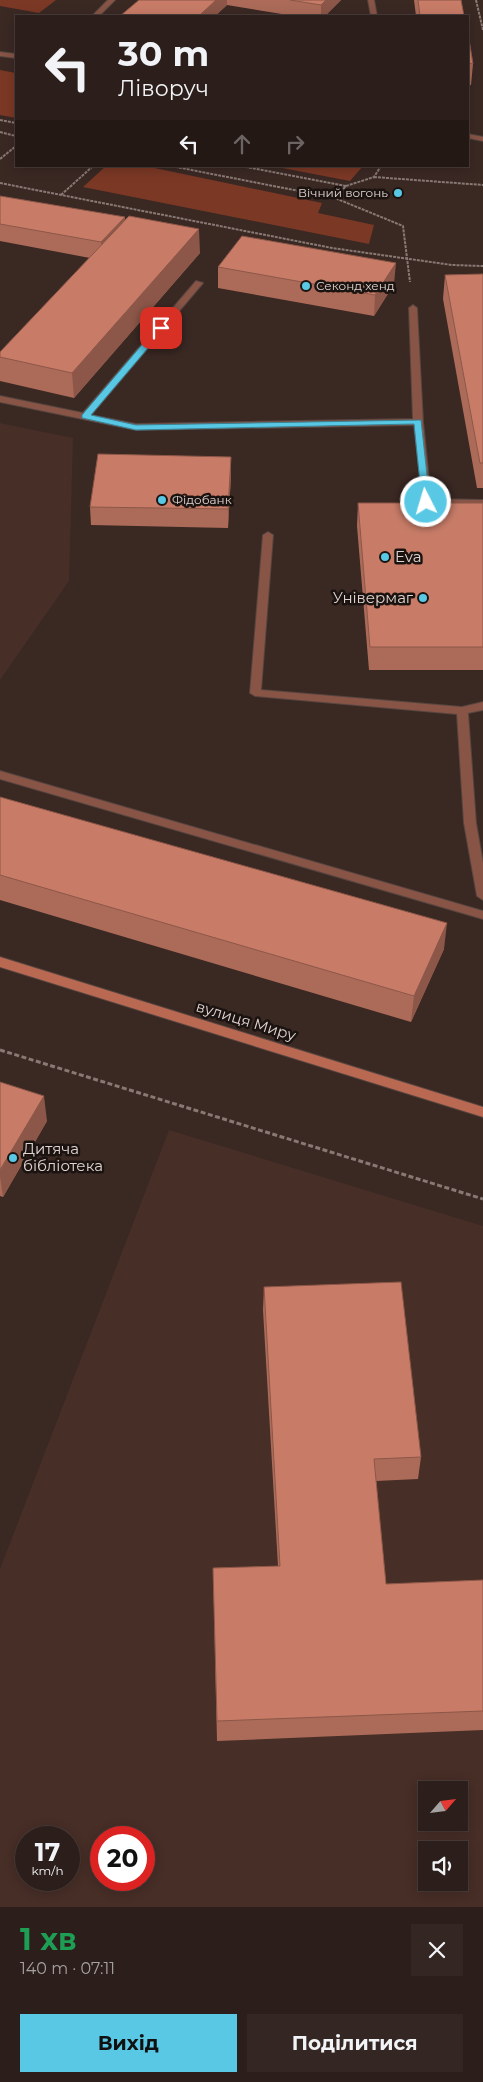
<!DOCTYPE html>
<html lang="uk">
<meta charset="utf-8">
<style>
:root{--surface:#2c1e1a;--page:#342723;--text:#f1f3f6;--muted:#a6a2a2;--line:#483c39;--accent:#58c8e4}
body{margin:0;font-family:Montserrat,sans-serif;background:var(--page);color:var(--text);height:100vh;display:flex;flex-direction:column;font-size:19px;white-space:nowrap}
*{box-sizing:border-box;margin:0}
p{font-size:16px;color:var(--muted)}
.icon{flex:none;width:28px;height:28px;fill:none;stroke:currentColor;stroke-width:2;stroke-linecap:round;stroke-linejoin:round}
.map{position:relative;height:1907px;overflow:hidden}
.sheet{display:flex;flex-direction:column;background:var(--surface);flex:1}
.sheet>*{flex:none}
.hud{position:absolute;left:15px;top:15px;width:454px;height:152px;border-radius:0px;box-shadow:0 2px 12px #0003,0 0 0 1px var(--line);background:#2c1e1a;color:var(--text);overflow:hidden}
.needle{width:32px;rotate:62deg}
.fabs{position:absolute;left:418px;top:1781px;display:grid;gap:10px}
.fabs a{display:grid;place-items:center;width:50px;height:50px;border-radius:0px;background:var(--surface);box-shadow:0 2px 12px #0003,0 0 0 1px var(--line);font-size:25px}
.speed{position:absolute;left:15px;top:1826px;display:flex;gap:10px;font-size:25px;font-weight:700;text-align:center}
.speed>*{display:grid;place-content:center;width:65px;height:65px;border-radius:50%;background:var(--surface);box-shadow:0 2px 12px #0003,0 0 0 1px var(--line);line-height:1}
.speed small{font-size:12px;font-weight:400}
.speed .limit{border:8px solid #d22;background:#fff;color:#111}
.pin{position:absolute;display:grid;place-items:center;width:42px;height:42px;color:#fff;margin:-21px;border-radius:10px;box-shadow:0 2px 8px #0006}
.me{position:absolute;width:55px;margin:-28px;rotate:355deg;stroke-linejoin:round;filter:drop-shadow(0 0 4px #0008)}
.turn{display:flex;align-items:center;gap:18px;height:105px;padding:0 20px;font-size:22px}
.turn .icon{width:65px;height:65px;stroke-width:2.5}
.turn b{display:block;font-size:35px;line-height:42px}
.lanes{display:flex;align-items:center;height:48px;padding:0 20px;background:#0003;justify-content:center;gap:25px;direction:ltr}
.lanes .off{opacity:.35}
.round{display:grid;place-items:center;flex:none;width:52px;height:52px;border-radius:0px;background:var(--page)}
.headline{display:flex;align-items:center;justify-content:space-between;height:85px;padding:0 20px}
h1{font-size:30px;font-weight:700;line-height:38px;color:#1e9e55}
.action{display:flex;gap:10px;margin-top:auto;padding:10px 20px}
.action a{flex:1;height:58px;border-radius:0px;background:var(--accent);color:#111;font-size:20px;font-weight:700;line-height:58px;text-align:center}
.action a+a{background:var(--page);color:var(--text)}
.map>svg:first-child{display:block}
.built{fill:#472e27;fill-rule:evenodd}
.green{fill:#7b3825}
.lines{fill:none;stroke-linecap:round;stroke-linejoin:round}
.lane-casing{stroke:#55443f;stroke-width:2}
.street-casing{stroke:#55443f;stroke-width:2}
.secondary-casing{stroke:#55443f;stroke-width:2}
.path-far1{stroke:#887974;stroke-width:2;stroke-dasharray:3 1;stroke-linecap:butt}
.path{stroke:#887974;stroke-width:3;stroke-dasharray:5 2.5;stroke-linecap:butt}
.lane{fill:#875446;fill-rule:evenodd}
.street{fill:#875446;fill-rule:evenodd}
.secondary{fill:#b96852;fill-rule:evenodd}
.wall{fill:#ac6b59}
.shaded-wall{fill:#8c5748}
.building{fill:#c87c67;stroke:#8c5748}
.route{fill:#58c8e4;stroke:#398294}
.poi-dot{fill:#58c8e4;stroke:#1b1310;stroke-width:2}
.labels{text-anchor:middle;stroke-width:5;stroke-linejoin:round;paint-order:stroke}
.far-poi-label{font-size:12px;fill:#e0d4d0;stroke:#1b1310;text-anchor:start}
.poi-label{font-size:15px;fill:#e0d4d0;stroke:#1b1310;text-anchor:start}
.street-label{font-size:15px;fill:#e0d4d0;stroke:#1b1310}
</style>
<div class="map">
<svg width="483" height="1907" viewBox="0 0 483 1907">
<rect width="100%" height="100%" fill="#3a2823"/>
<path class="built" d="M0 423 73 438 69 581 0 680Z
M169 1130 483 1226V1907H0V1569ZM426 1790H459V1822H426ZM26 1838H69V1880H26ZM101 1838H144V1880H101ZM426 1850H459V1882H426Z"/>
<path class="green" d="M0 0H56L39 13 0 6Z
M0 70 16 73V118L0 115Z
M106 166H145L322 203 318 213 374 225 369 244 83 187Z
M272 166H363L350 181Z"/>
<g class="lines">
<defs>
<path id="lane" d="M108 0H115L99 16H92Z
M368 0H374L377 16H371Z
M196 281 203 283 91 415 136 424 413 419 409 308 413 305 417 308 423 422 431 499 483 500V506L423 504 414 425 136 430 0 402V396L83 413Z
M268 532 273 535 261 690 462 707 483 702V710L468 713 476 823 483 863V900L477 896 464 823 457 714 255 696 250 693 263 535Z
M0 771 483 911V919L0 779Z"/>
<path id="street" d="M0 52 16 54V58L0 56Z
M468 134 483 137V141L468 138Z"/>
<path id="secondary" d="M0 957 483 1107V1117L0 967Z"/>
</defs>
<use href="#lane" class="lane-casing"/>
<use href="#street" class="street-casing"/>
<use href="#secondary" class="secondary-casing"/>
<path class="path-far1" d="M476 0 483 30
M0 120 16 123
M0 132 16 136
M0 159 16 146
M171 166 335 198 403 226 410 282
M241 166 346 186 335 198
M374 177 483 185
M0 183 332 248 452 265 483 266
M346 186 374 177 381 166
M61 195 93 166"/>
<path class="path" d="M0 1050 483 1199"/>
<use href="#lane" class="lane"/>
<use href="#street" class="street"/>
<use href="#secondary" class="secondary"/>
</g>
<path class="wall" d="M139 0H341L325 16H294L227 5 215 16Z
M414 0H461L464 16H416Z
M468 33 473 64 471 85H468Z
M0 196 125 221 200 253 74 398 0 381V352L90 258 0 241Z
M218 267 394 284 374 316 218 288Z
M483 274V488H477L443 299 445 275Z
M231 475 228 528 91 525 90 507Z
M358 503H483V670H369L357 526Z
M0 797 444 949 411 1022 0 900Z
M0 1082 47 1121 3 1197 0 1196Z
M264 1287 421 1457 418 1479 376 1481 386 1584 483 1580V1730L217 1741 213 1568 278 1566 263 1310Z"/>
<path class="shaded-wall" d="M216 0H227V5L215 16 201 14Z
M326 0H341L325 16H321V5Z
M125 217 126 235 102 260 101 242Z
M199 229 200 253 74 398 72 373Z
M396 263 394 284 374 316 375 295Z
M231 457V475L228 528V509Z
M447 923 444 949 411 1022 414 996Z
M44 1096 47 1121 3 1197 0 1177V1170Z"/>
<path class="building" d="M139 0H216L201 14 215 16H120Z
M290 0H326L321 5Z
M418 0H461L464 16H420Z
M468 33 473 64 468 63Z
M0 196 125 217 101 242 0 224Z
M129 216 199 229 72 373 0 357V352Z
M242 236 396 263 375 295 218 267Z
M483 274V463H480L445 275Z
M98 454 231 457 228 509 90 507Z
M358 503H483V647H370Z
M0 797 447 923 414 996 0 875Z
M0 1082 44 1096 0 1170Z
M401 1282 421 1457 374 1459 386 1584 483 1580V1711L217 1721 213 1568 280 1566 264 1287Z"/>
<path class="route" d="M158 326 165 328 91 415 136 425 421 420 430 502 426 505 422 502 414 424 136 430 82 418V415Z"/>
<g class="poi-dot">
<circle cx="398" cy="193" r="5"/>
<circle cx="306" cy="286" r="5"/>
<circle cx="162" cy="500" r="5"/>
<circle cx="385" cy="557" r="5"/>
<circle cx="423" cy="598" r="5"/>
<circle cx="13" cy="1158" r="5"/>
</g>
<g class="labels">
<g class="far-poi-label">
<text x="388" y="197" text-anchor="end">Вічний вогонь</text>
<text x="316" y="290">Секонд хенд</text>
<text x="172" y="504">Фідобанк</text>
</g>
<g class="poi-label">
<text x="395" y="562">Eva</text>
<text x="413" y="603" text-anchor="end">Універмаг</text>
<text x="23" y="1154">Дитяча<tspan x="23" dy="17">бібліотека</tspan></text>
</g>
<g class="street-label">
<text transform="translate(246 1021) rotate(17)" y="5">вулиця Миру</text>
</g>
</g>
</svg>
<div class="fabs">
<a><svg class="needle" viewBox="-14 -14 28 28"><path d="M0-13l5 13h-10z" fill="#e53935"/><path d="M0 13l5-13h-10z" fill="#a6a2a2"/></svg></a>
<a><svg class="icon" aria-label="sound" viewBox="0 0 24 24"><path d="M4 9h4l5-4v14l-5-4H4zM17 9q2 3 0 6"/></svg></a>
</div>
<div class="speed"><div>17<small>km/h</small></div><div class="limit">20</div></div>
<div class="pin" style="left:161px;top:328px;background:#d93025"><svg class="icon" aria-label="arrive" viewBox="0 0 24 24"><path d="M6 21V4h12l-3 4 3 4H6"/></svg></div>
<svg class="me" style="left:426px;top:502px" viewBox="-20 -20 40 40"><circle r="17" fill="#58c8e4" stroke="#fff" stroke-width="3"/><path d="M0-11L8 9 0 5-8 9z" fill="#fff"/></svg>
<div class="hud">
<div class="turn"><svg class="icon" aria-label="left" viewBox="0 0 24 24"><path d="M17 20v-9H6M10 6l-5 5 5 5"/></svg><div><b>30 m</b>Ліворуч</div></div>
<div class="lanes"><svg class="icon" aria-label="left" viewBox="0 0 24 24"><path d="M17 20v-9H6M10 6l-5 5 5 5"/></svg><svg class="icon off" aria-label="ahead" viewBox="0 0 24 24"><path d="M12 20V5M6 11l6-6 6 6"/></svg><svg class="icon off" aria-label="right" viewBox="0 0 24 24"><path d="M7 20v-9h11M14 6l5 5-5 5"/></svg></div>
</div>
</div>
<section class="sheet">
<div class="headline"><div><h1>1 хв</h1><p>140 m · 07:11</p></div><a class="round"><svg class="icon" aria-label="close" viewBox="0 0 24 24"><path d="M6 6l12 12M18 6L6 18"/></svg></a></div>
<div class="action"><a>Вихід</a><a>Поділитися</a></div>
</section>
